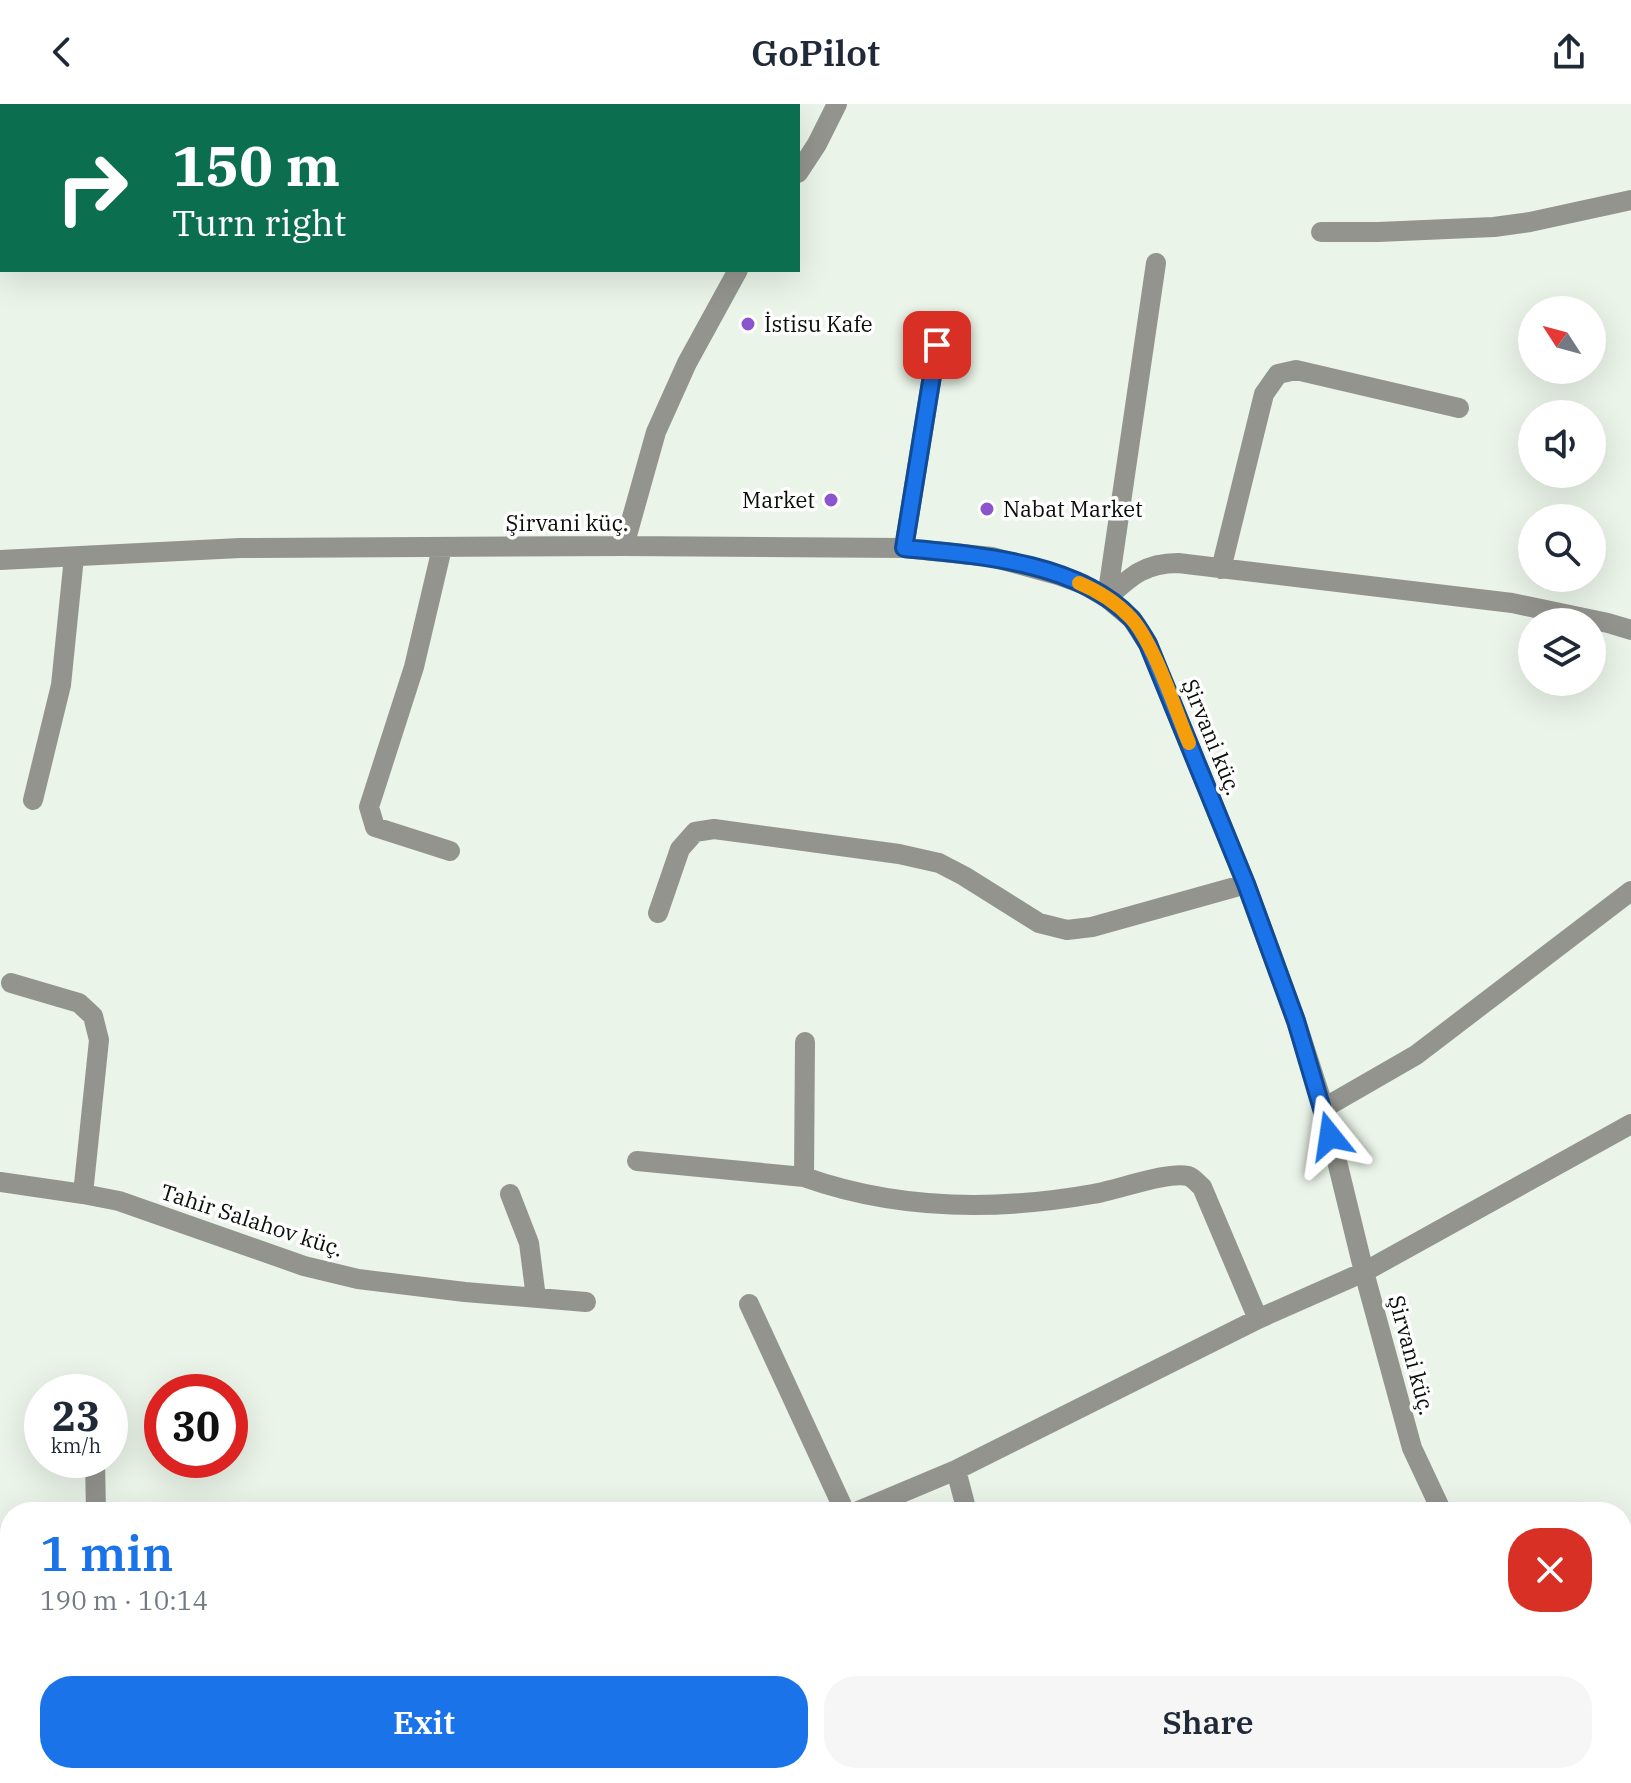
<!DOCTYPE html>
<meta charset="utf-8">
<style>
:root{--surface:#fff;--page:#f6f6f7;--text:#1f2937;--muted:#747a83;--accent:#1a73e8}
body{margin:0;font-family:"IBM Plex Serif",serif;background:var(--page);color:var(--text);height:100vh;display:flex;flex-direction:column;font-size:30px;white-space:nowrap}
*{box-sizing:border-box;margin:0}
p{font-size:26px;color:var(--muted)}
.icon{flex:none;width:44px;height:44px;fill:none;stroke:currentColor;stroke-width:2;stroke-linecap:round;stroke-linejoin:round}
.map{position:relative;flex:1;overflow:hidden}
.details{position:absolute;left:0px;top:1398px;width:1632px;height:282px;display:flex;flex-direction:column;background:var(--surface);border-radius:32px 32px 0 0;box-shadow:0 8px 32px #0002}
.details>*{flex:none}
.guide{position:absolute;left:0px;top:0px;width:800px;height:168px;box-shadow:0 8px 32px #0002;background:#0b6e4f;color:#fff;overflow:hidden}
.needle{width:52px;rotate:306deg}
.fabs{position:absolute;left:1518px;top:192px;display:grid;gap:16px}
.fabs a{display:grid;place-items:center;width:88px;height:88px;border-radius:50%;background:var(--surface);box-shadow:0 8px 32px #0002;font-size:40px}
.speed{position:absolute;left:24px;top:1270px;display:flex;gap:16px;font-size:40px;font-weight:700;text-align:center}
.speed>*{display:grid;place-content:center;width:104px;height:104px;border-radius:50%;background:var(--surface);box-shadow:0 8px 32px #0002;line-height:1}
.speed small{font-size:20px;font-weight:400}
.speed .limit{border:12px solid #d22;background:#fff;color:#111}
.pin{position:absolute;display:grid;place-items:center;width:68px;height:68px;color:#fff;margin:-34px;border-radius:16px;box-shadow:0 4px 12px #0006}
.me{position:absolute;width:88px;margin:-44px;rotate:345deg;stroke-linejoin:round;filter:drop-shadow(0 0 6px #0008)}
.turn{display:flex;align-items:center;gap:28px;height:168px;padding:0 40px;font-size:36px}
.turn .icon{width:104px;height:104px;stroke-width:2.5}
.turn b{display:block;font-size:56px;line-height:68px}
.round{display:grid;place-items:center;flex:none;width:84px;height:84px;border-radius:32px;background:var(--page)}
.overview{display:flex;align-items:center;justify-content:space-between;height:136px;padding:0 40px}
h1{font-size:48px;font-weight:600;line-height:60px;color:var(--accent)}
.button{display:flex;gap:16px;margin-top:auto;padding:16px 40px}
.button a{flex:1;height:92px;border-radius:32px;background:var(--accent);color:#fff;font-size:32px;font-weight:600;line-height:92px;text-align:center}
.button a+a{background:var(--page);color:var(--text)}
header{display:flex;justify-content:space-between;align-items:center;height:104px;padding:0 40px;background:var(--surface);font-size:36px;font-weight:600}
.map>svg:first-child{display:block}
.forest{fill:url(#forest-firs)}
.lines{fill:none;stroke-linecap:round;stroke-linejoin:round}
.minor{stroke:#94948e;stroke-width:20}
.route-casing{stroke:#114b97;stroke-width:20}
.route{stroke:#1a73e8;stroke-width:14}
.slow{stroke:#f59e0b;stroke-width:14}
.poi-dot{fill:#8a55cd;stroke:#fff;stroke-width:3}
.labels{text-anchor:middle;stroke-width:7;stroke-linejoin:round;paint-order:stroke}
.poi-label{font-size:22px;fill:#0b0f0b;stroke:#fff;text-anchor:start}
.street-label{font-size:22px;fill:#0b0f0b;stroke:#fff}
</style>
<header><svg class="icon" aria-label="back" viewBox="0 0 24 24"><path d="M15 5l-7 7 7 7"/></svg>GoPilot<svg class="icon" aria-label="share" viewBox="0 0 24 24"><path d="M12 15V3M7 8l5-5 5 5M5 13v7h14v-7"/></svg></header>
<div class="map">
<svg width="1631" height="1679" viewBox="0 0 1631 1679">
<defs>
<pattern id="forest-firs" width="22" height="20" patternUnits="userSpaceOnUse" patternTransform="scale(2)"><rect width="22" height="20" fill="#d6b281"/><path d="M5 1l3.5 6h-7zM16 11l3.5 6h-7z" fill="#b6986e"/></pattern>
</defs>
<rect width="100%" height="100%" fill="#eaf4e8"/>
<path class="forest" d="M181 1670H417L419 1679H167L180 1672Z"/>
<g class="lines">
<path class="minor" d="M596 0 601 2
M229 2V0
M469 2V0
M798 69 817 40 837 0
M1321 128H1378L1494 123 1530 118 1631 96
M624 442 656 328 687 259 738 166
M442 444 414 563 369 703 375 723 450 747
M904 444 937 241
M0 456 240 444 624 442 904 444 992 453 1058 471 1083 480 1107 494 1132 515 1148 540 1246 780 1296 917 1324 1004 1364 1168 1412 1344 1442 1408
M1221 465 1264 290 1278 270 1296 266 1459 304
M1107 494C1131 472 1145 459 1178 459L1512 499 1608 519 1631 526
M1107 494 1156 159
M33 696 61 581 74 453
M658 809 680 745 695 728 714 725 899 750 939 759 964 772 1039 819 1067 826 1092 823 1246 780
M11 879 79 899 93 912 99 936 83 1090
M805 938 804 1073C897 1106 997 1107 1093 1090 1117 1086 1168 1067 1188 1072 1194 1074 1197 1079 1202 1083L1258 1215
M1324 1004 1416 951 1631 787
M637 1057 804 1073
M0 1078 83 1090 119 1097 304 1162 358 1175 465 1188 586 1198
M510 1090 529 1139 536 1194
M749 1200 845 1408
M95 1356 96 1408
M956 1366 967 1408
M856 1408 956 1366 1258 1215 1364 1168 1631 1020
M1622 1599 1631 1603
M1622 1628 1631 1620
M101 1670V1679
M438 1670 441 1679
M679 1670V1679
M1035 1670 1038 1679
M1269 1670 1272 1679
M1431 1679 1479 1670"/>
</g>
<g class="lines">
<defs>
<path id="route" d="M937 241 904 444C977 451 1078 458 1131 514 1138 522 1143 532 1148 540L1246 780 1296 917 1330 1032"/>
</defs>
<use href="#route" class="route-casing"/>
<use href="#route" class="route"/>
<path class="slow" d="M1079 479C1098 487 1117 499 1131 514 1154 539 1175 605 1189 639"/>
</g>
<g class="poi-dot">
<circle cx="748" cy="220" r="8"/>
<circle cx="831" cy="396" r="8"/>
<circle cx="987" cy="405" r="8"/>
</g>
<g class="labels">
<g class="poi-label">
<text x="764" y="228">İstisu Kafe</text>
<text x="815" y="404" text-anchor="end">Market</text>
<text x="1003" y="413">Nabat Market</text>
</g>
<g class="street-label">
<text x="567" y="427">Şirvani küç.</text>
<text transform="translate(1212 633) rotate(68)" y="8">Şirvani küç.</text>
<text transform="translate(252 1116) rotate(18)" y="8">Tahir Salahov küç.</text>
<text transform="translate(1412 1251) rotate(75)" y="8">Şirvani küç.</text>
</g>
</g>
</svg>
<div class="fabs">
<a><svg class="needle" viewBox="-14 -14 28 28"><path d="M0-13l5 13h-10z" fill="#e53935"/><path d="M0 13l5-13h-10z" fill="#747a83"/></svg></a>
<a><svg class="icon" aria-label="sound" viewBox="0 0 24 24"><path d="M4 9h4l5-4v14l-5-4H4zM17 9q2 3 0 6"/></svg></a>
<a><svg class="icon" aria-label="search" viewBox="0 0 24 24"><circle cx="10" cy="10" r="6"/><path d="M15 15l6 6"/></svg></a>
<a><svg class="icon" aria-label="layers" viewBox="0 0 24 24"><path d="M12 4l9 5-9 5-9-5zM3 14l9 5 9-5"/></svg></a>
</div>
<div class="speed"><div>23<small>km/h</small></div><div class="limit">30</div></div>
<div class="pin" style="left:937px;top:241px;background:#d93025"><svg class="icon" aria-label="arrive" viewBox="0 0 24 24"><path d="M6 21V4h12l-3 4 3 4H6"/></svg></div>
<svg class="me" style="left:1330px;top:1032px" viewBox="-20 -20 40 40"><path d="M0-17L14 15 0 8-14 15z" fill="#1a73e8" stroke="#fff" stroke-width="4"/></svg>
<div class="guide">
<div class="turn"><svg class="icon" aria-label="right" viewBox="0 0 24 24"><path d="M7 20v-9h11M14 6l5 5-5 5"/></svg><div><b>150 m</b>Turn right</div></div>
</div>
<section class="details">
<div class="overview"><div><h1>1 min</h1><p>190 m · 10:14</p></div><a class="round" style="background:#d93025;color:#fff"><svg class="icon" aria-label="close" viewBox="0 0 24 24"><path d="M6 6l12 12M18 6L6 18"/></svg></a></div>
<div class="button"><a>Exit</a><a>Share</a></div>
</section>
</div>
